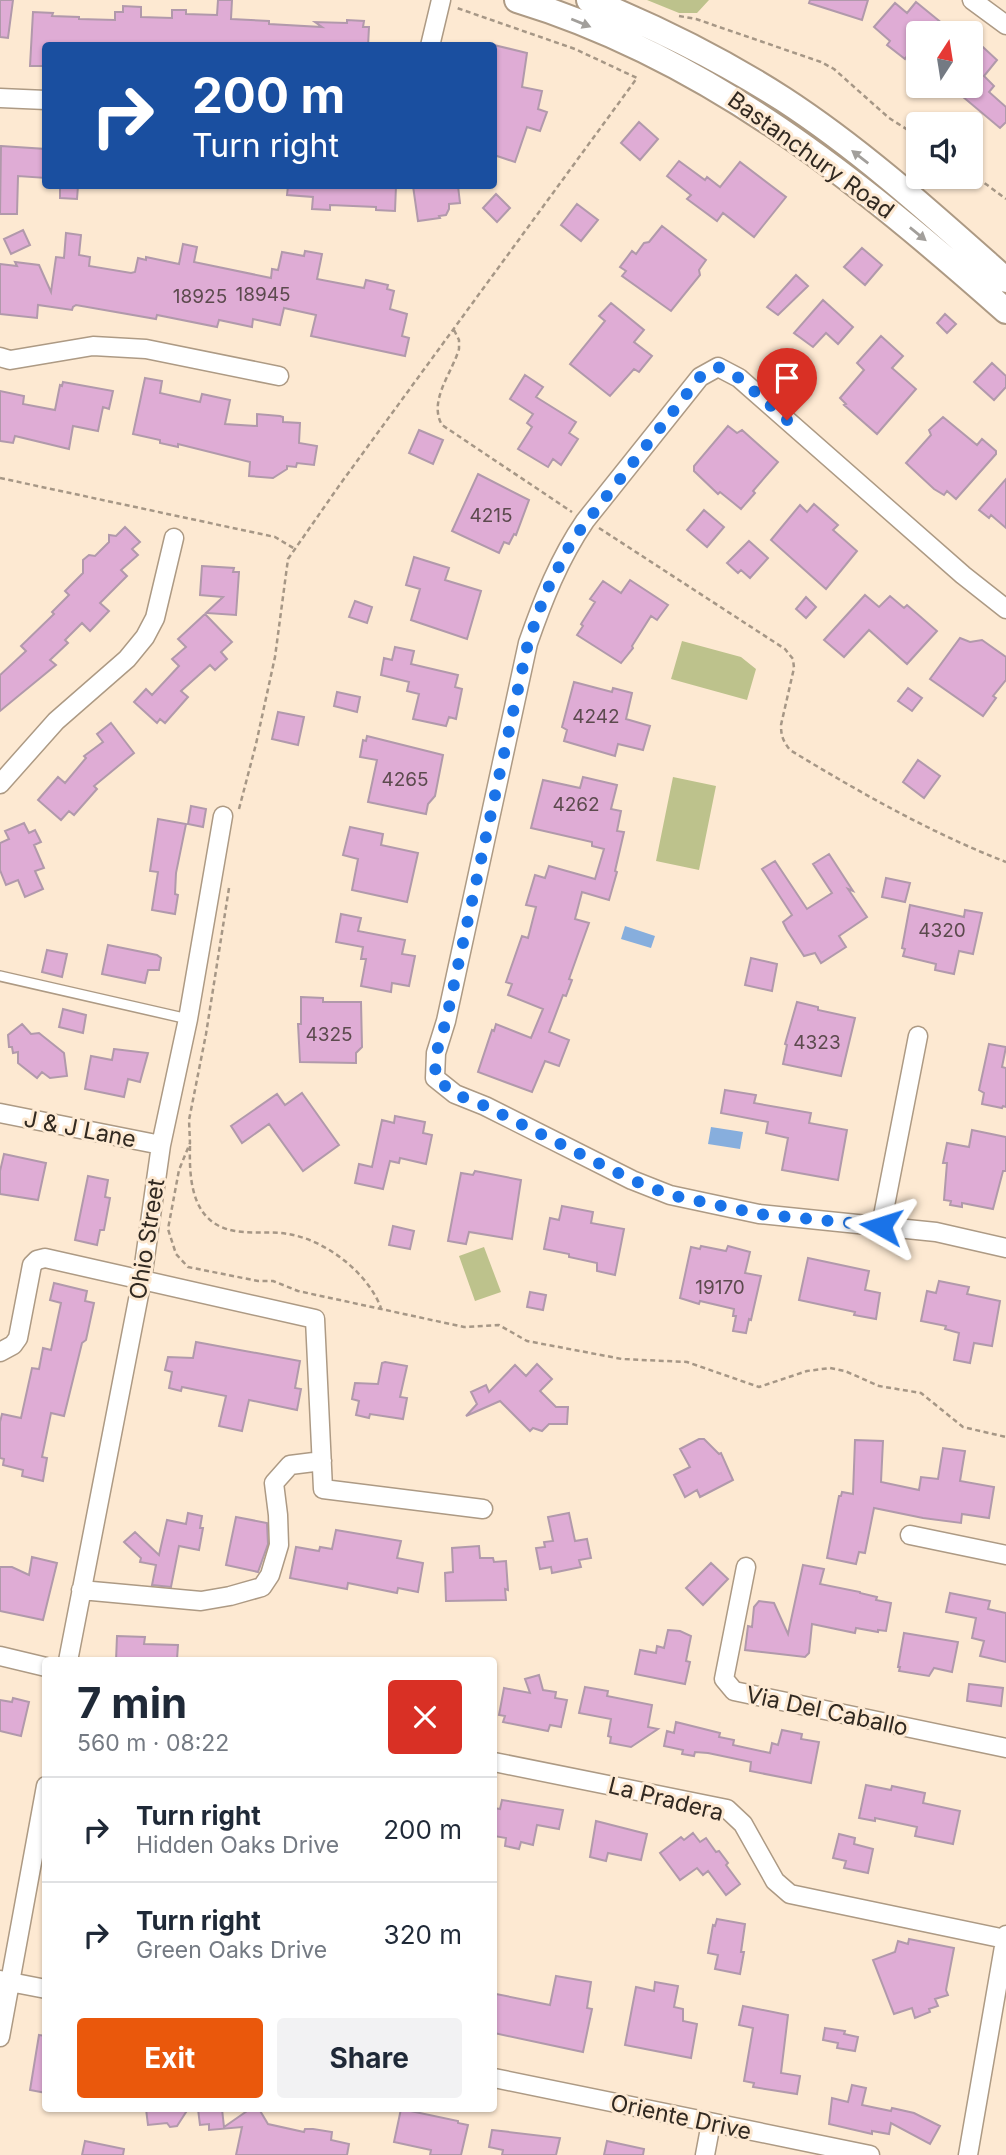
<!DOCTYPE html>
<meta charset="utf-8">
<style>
:root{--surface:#fff;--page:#f2f2f3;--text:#1f2937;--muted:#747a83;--line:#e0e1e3;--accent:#ea580c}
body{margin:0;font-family:Inter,sans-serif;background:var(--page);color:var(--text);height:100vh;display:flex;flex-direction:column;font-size:26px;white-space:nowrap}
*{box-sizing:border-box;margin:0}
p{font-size:23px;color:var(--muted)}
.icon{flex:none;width:38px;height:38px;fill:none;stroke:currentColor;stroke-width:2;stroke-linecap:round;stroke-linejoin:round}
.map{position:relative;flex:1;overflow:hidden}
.sheet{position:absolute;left:42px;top:1657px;width:455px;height:455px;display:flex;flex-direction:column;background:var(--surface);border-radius:7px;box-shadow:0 2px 5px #0004}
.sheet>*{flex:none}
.guide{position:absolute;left:42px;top:42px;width:455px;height:147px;border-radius:7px;box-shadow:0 2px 5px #0004;background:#1a4fa0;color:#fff;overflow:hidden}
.needle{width:46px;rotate:12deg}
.buttons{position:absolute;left:906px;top:21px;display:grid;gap:14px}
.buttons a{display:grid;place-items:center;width:77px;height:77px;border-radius:7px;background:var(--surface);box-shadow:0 2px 5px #0004;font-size:35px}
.pin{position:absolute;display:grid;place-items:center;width:60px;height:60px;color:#fff;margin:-72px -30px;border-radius:50% 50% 50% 0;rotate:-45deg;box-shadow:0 0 7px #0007}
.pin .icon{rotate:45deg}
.me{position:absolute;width:77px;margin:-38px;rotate:276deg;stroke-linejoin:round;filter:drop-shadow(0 0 5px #0008)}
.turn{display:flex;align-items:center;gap:24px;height:147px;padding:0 35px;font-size:32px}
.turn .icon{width:91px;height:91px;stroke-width:2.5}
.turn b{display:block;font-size:49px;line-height:60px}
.round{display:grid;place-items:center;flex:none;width:74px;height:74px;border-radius:7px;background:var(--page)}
.overview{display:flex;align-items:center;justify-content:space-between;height:119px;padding:0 35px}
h1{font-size:42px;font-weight:700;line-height:52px}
.cta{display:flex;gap:14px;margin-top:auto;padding:14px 35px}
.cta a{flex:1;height:80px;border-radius:7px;background:var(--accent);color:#fff;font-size:28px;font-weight:700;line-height:80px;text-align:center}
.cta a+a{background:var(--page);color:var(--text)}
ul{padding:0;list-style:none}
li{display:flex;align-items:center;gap:21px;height:105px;padding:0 35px;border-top:2px solid var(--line)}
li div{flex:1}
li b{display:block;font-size:26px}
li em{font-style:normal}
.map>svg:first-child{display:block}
.green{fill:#bdc28c}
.water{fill:#87aedd}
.building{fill:#dfacd5;stroke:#b199ab;stroke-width:2}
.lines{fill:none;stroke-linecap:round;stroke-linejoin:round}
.lane-casing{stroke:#ad9a84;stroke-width:12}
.street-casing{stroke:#ad9a84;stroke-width:21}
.secondary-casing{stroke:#ad9a84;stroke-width:28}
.path{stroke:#a69786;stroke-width:2.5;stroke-dasharray:5 3.5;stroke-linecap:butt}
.lane{stroke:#fff;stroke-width:9}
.street{stroke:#fff;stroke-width:18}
.secondary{stroke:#fff;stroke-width:24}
.oneway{fill:#a29f9b}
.route{stroke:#1a73e8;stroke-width:12;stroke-dasharray:0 21.6}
.labels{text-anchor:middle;stroke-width:6;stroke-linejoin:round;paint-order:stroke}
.number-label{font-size:19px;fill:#5c4a4e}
.street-label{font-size:23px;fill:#312921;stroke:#fde9d2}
</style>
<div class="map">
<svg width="1006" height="2155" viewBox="0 0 1006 2155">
<rect width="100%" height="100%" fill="#fde9d2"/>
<path class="green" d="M647 0H709L697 13H679Z
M682 641 741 657 756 669 747 700 671 679Z
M673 777 716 786 699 870 656 861Z
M484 1247 501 1292 475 1301 459 1256Z"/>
<path class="water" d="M625 926 655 936 651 948 621 939Z
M711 1127 743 1132 740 1149 708 1144Z"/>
<path class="building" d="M0 0H13L8 38 0 37Z
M218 0H232L231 19 269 21V24L322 27 315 22 347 23V20L364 21 363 27H369L368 46H95L51 43V46H46V66H30L33 12 53 13 52 16 79 17V19L115 20V12H123V6L141 7V17L172 18V10H186V14L217 15Z
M810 0H868L862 20 809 3Z
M916 2 954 33H919V65L907 56 905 59 887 45 890 41 874 27 895 3 907 13Z
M971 36 997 60 984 76 994 86 989 92 1006 107V122L1000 128 950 86H971Z
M494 45 527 53 522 87 542 91 538 109 547 112 540 131 527 127 515 162 494 155Z
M639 122 658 139 640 160 621 143Z
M1 146 46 149V178L18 176 17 214H0Z
M679 161 705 180 707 177 720 187 740 162 786 197 754 237 723 213 717 221 687 199 691 195 667 176Z
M60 186H78L77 199 60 198Z
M288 186H396L395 211 376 210V207L330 205V210L312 209 313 197 287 195Z
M413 186H458L460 203 449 204V209L446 215 439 216 440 218 418 221Z
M496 194 510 208 497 222 483 208Z
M577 204 598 220 581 241 561 225Z
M662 226 706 260 699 270 700 275 671 311 622 276 626 271 620 267 632 251 636 254 644 243 649 242Z
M23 230 30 245 11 254 4 239Z
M66 233 81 235 79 255 90 257 89 266 131 273 135 272 138 258 146 260V257L179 264 183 244 197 247 194 262 271 278 272 269 278 270 282 252 304 256 305 251 322 254 317 279 364 288 366 280 388 285 387 289 394 291 390 309 407 314 402 336 409 338 405 356 311 336 316 315 284 308 280 325 253 319 252 327 219 320 217 327 157 315 156 319 76 305 73 307 72 310 38 305 37 318 0 314V264L17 266 15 262 39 265 51 292 56 257 64 258Z
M862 248 882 265 865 285 844 267Z
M796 275 808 286 778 315 767 307Z
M823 300 853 327 838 344 826 333 813 347 794 333Z
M611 303 644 330 634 342 652 356 639 372 634 369 610 396 570 364 605 321 599 316Z
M945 314 956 324 947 333 937 323Z
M881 336 903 356 892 368 916 389 877 434 844 405 846 404 840 398 864 370 857 363Z
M992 363 1006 376V387L994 400 974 382Z
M525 375 543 387 536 397 576 422 569 433 578 439 561 465 553 459 548 467 518 449 532 427 527 423 533 414 510 399Z
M145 378 162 381 160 393 200 402 202 394 230 400 225 424 257 426V414L280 416 283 417V422L300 423 299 443 317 446 314 465 297 463 296 467 287 466V469L273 478 249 476 250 462 178 444V447L160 443V440L133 434Z
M63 382 113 391 109 409 103 407 98 431 73 426 69 449 15 436 13 443 0 441V391L24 396 23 404 55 410 60 385 62 386Z
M943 417 977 445 982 439 996 451V454L956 499 947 491 944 495 934 489 906 463 931 435 929 430Z
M728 426 737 433 742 430 778 462 753 491 755 493 741 509 720 492 718 494 694 471V466Z
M419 430 443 440 433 464 409 453Z
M478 474 529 500 516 535 514 534 509 544 504 542 499 553 452 531Z
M1006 479V528L991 515 989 518 979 510Z
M814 504 838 525 833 530 857 551 826 589 771 540 800 505 807 512Z
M704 510 724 527 707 547 687 530Z
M125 527 140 542 132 549 138 555 121 570 127 576 100 603 109 611 90 631 82 623 65 640 68 643 50 660 56 665 0 711V675L26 651 21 646 54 614 52 612 69 595 65 591 83 573V560L89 555 95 556 109 542V535L116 536Z
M749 541 768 558 750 578 741 570 738 573 727 563Z
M414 557 449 568 445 580 481 591 467 639 411 620 420 589 406 585Z
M202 566 234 568 233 572H239L236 615 206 613 223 597 200 595Z
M630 580 668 605 657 620 651 616 632 646 633 648 621 663 577 635 583 626 581 624 595 602 590 599 603 581 621 593Z
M865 595 879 607 890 596 904 608 907 605 937 631 907 664 869 630 844 657 824 640Z
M806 597 816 607 806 618 796 609Z
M355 601 372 607 367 623 349 617Z
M205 614 232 642 221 652 227 659 215 670 210 665 181 691 188 697 165 723 160 719 157 723 134 702 146 689 152 695 179 666 172 659 186 647 178 639Z
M960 638 970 642 982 640 1006 657V680L993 696 996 698 983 716 930 679Z
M395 647 414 651 411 664 458 675 455 687 462 689 456 719 449 717 446 726 413 719 419 694 407 691 409 682 381 675 384 658 392 660Z
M574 682 612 692 613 688 632 693 626 719 650 726 643 750 618 744 615 756 564 741 567 730 562 727Z
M908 688 922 698 912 711 898 701Z
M337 692 360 697 357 712 334 706Z
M278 712 304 717 298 745 272 739Z
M111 723 134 753 94 786 97 789 74 815 69 811 61 820 38 800 58 777 65 783 86 758 84 756 103 742 97 734Z
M367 736 443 755 435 796 428 804 426 814 368 802 377 760 360 757 363 740 366 741Z
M918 760 940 776 924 798 903 782Z
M583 777 617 785 611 809 621 811 617 831 624 832 615 871 617 872 609 900 582 892 575 919 589 923 569 979 572 980 566 996 563 995 549 1032 569 1040 559 1066 545 1061 532 1092 478 1072 492 1030 494 1031 496 1024 531 1038 543 1009 508 995 512 984 506 982 522 936 528 938 536 907 526 905 535 875 545 878 549 866 595 879 604 849 592 846V842L531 828 543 780 580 788Z
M191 806 206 809 203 827 188 824Z
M158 819 186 824 176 873 175 894 178 895 175 914 152 910 158 872 150 871Z
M24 823 29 833 35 830 41 842 34 845 44 868 35 871 43 889 25 897 18 880 6 885 0 870V843L9 839 5 831Z
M350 827 383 834 381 845 418 853 407 902 352 890 358 859 343 855Z
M829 854 853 891 848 889 867 917 839 936 846 947 821 963 815 953 804 956 787 930 783 922 792 915 762 869 775 861 807 909 832 893 813 864Z
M886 878 910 883 905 902 882 897Z
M910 905 964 917 965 910 982 913 973 954 959 951 954 974 935 970 936 964 903 956 905 949 902 948Z
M341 914 361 918 358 931 405 940 402 954 415 956 409 986 392 983 391 992 361 986 366 959H361L363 947 336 942Z
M108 945 157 955 161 958 159 970H148L145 983 102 974Z
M47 950 67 954 62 977 42 972Z
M751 958 777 964 772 991 745 985Z
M301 997 323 998V1002H361L362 1047 356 1053V1063L300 1062 298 1024H301Z
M797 1002 818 1007V1010L855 1018 841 1076 783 1064 787 1045 785 1044Z
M63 1009 86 1015 83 1033 59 1027Z
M22 1024 31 1034 39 1033 64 1053 67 1076 50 1078 42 1072 37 1078 18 1063V1052L13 1053 12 1047H9L8 1035Z
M989 1044 1006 1047 1002 1067 1006 1068V1107L1003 1106 1002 1108 982 1104 984 1093 979 1090Z
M114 1049 148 1053 140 1082 128 1079 124 1097 85 1089 91 1056 112 1060Z
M725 1090 756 1095 754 1103 811 1113 809 1123 847 1130 838 1180 782 1170 788 1138 766 1133 768 1122 721 1113Z
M302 1093 339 1145 303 1171 269 1124 242 1143 231 1126 277 1094 285 1105Z
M395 1116 425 1122 423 1133 432 1135 426 1164 400 1158 399 1163 390 1161 383 1189 355 1183 359 1164 372 1167 382 1120 394 1123Z
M972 1130 1006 1137V1171H1003L993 1209 962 1203V1207L950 1205 951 1201 944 1200 947 1163H943L947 1143 969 1147Z
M4 1154 46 1163 38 1200 0 1194V1171Z
M475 1171 521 1180 512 1239 469 1232 466 1244 448 1241 461 1173 473 1175Z
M88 1176 108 1180 105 1197 110 1198 104 1230H100L97 1245 75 1240Z
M562 1206 593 1212 591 1223 624 1229 615 1275 597 1271V1263L569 1257V1254L544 1249 550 1218 559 1220Z
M393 1226 414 1231 410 1249 389 1245Z
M701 1246 726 1251 728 1246 750 1252 745 1273 761 1276 751 1320 749 1319 746 1333 733 1331 736 1316H733L734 1309 700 1301 699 1304 680 1298 691 1247 700 1249Z
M808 1258 869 1271 865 1290 880 1293 876 1319 854 1315 855 1312 799 1300Z
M939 1281 969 1287 967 1294 1000 1301 992 1346 974 1343 970 1363 954 1360 959 1333 945 1329 946 1326 921 1321 927 1291 936 1293Z
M54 1283 87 1291 85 1301 94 1303 86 1340 82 1343 64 1416 51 1413 42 1457 47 1458 43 1481 22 1476 23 1470 3 1465 4 1459 0 1458V1422L2 1414 21 1418 32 1368 39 1369 43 1348 51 1350 61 1303 50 1300Z
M530 1292 546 1295 543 1310 527 1307Z
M196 1342 300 1361 295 1388 301 1389 297 1410 249 1400 242 1431 219 1426 226 1396 182 1387 181 1391 169 1388 172 1372 165 1370 168 1357 193 1358Z
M385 1362 407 1366 400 1397 407 1398 403 1419 370 1414 369 1418 356 1415 359 1401 352 1399 355 1383 378 1384 382 1363Z
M537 1364 552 1379 540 1391 556 1407H568L567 1424H549L542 1431 533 1428 530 1431 500 1401 466 1416 477 1404 471 1392 486 1385 489 1392 515 1365 526 1376Z
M699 1439H704L719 1454 721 1453 733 1480 700 1497 697 1490 685 1497 674 1475 690 1467 680 1449Z
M855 1440 883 1441 881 1482 919 1490 921 1477 938 1479 943 1448 965 1451 960 1481 994 1487 989 1518 962 1514 961 1523 923 1518 874 1508 865 1553 859 1552 856 1564 827 1558 839 1496H841L842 1492 853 1494Z
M188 1513 202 1516 200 1528H203L199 1550 179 1546 171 1587 152 1585 156 1565 140 1562 141 1558 124 1542 135 1532 159 1555 167 1520 186 1524Z
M569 1513 575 1541 587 1539 591 1558 579 1560 581 1567 552 1573 551 1567 540 1569 536 1548 545 1547 544 1542 553 1541 548 1517Z
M236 1517 267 1523 268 1544 258 1572 226 1565Z
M336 1530 401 1541 397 1558 423 1563 418 1592 398 1588 397 1593 348 1583 347 1589 290 1578 296 1547 319 1551 320 1547 332 1549Z
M479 1546 480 1558H493L494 1562 506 1561 508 1590 505 1589 506 1600 446 1601 445 1573 453 1572 452 1548Z
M32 1557 57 1563 43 1620 0 1611V1567H12L29 1575Z
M711 1563 728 1579 703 1605 686 1588Z
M803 1565 824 1569 820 1584 860 1592V1593L877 1597 876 1600 891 1603 886 1631 878 1630V1632L856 1628 855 1633 812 1624 809 1653 805 1657 745 1650 748 1626 752 1627 754 1607 759 1601 774 1603 788 1634Z
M950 1593 990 1601 988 1609 1006 1613V1662L980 1656 984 1641 972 1638 976 1618 946 1612Z
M668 1630 680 1631 691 1636 686 1661 690 1662 685 1684 635 1674 640 1650 656 1653 657 1646 664 1648Z
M904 1633 958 1642 952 1672 934 1668 929 1676 899 1671 900 1667H898Z
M117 1636 145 1637 144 1644 178 1645 177 1659 116 1661Z
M539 1675 543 1690 556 1692 555 1698 567 1700 561 1727 550 1725 548 1731 503 1722 505 1716 499 1715 504 1688 530 1693 525 1679Z
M969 1684 1003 1688 1001 1706 967 1701Z
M585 1687 608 1691 607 1696 652 1705 648 1727 658 1729 631 1747 610 1743 611 1737 608 1736 611 1719 579 1713Z
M13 1698 29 1702 21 1736 0 1731V1700L12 1702Z
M676 1722 720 1733 719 1737 734 1740 733 1745 770 1753 772 1743 778 1745 782 1730 802 1734 801 1739 819 1742 811 1783 750 1771 751 1762 708 1753 695 1752 694 1756 682 1754 683 1750 664 1746 667 1731 674 1733Z
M866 1785 891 1790 892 1786 925 1793 923 1803 960 1811 953 1844 915 1836 917 1827 875 1818V1821L859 1818Z
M502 1800 563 1810 559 1829 537 1825 533 1845 521 1842 519 1849 505 1846 506 1838 494 1836V1808L500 1809Z
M596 1821 647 1834 641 1860 608 1853 606 1861 590 1857Z
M693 1833 700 1842 706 1838 716 1852 719 1851 728 1863 726 1865 740 1884 726 1895 708 1871 703 1875 697 1868 680 1880 660 1853 681 1837 684 1840Z
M839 1834 855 1838 854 1844 873 1849 868 1873 844 1868 846 1861 833 1858Z
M717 1919 745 1924 741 1952H744L740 1974 715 1969 718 1955 708 1953 713 1925 715 1926Z
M909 1939 954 1948 946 1990 948 1995 935 1999 938 2006 929 2009 930 2012 915 2018 912 2008 894 2014 873 1960 895 1952 898 1941 908 1944Z
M556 1976 591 1982 587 2008 592 2009 583 2052 494 2033 496 1994 550 2005Z
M655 1982 678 1986 674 2007 683 2009V2021L697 2024 691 2058 625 2045 636 1987 654 1991Z
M743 2006 788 2015 781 2073 800 2076 797 2094 753 2087 754 2083 744 2081 753 2028 739 2025Z
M825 2028 845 2031 844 2034 858 2037 855 2051 837 2048 838 2043 823 2040Z
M39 2035 46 2036V2093L30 2090Z
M852 2085 866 2088 862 2105 891 2111 892 2108 914 2113 940 2126 930 2144 891 2123 889 2134 872 2131V2134L829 2124 832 2098 848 2102Z
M146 2109H188L177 2126 170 2127 167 2123 148 2125Z
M198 2109H222L224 2127 250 2109H259L268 2124 304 2132 305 2129H313L332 2132 331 2140 349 2144 347 2155H236L242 2127 209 2130V2124L200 2125Z
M401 2109 458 2121V2123L468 2125 461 2155H430L431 2150 394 2142Z
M492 2130 560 2138 556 2155H502L503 2150 489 2147Z
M85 2141 124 2149 123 2155H82Z
M607 2141 644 2149 643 2155H604Z"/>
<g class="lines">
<defs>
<path id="lane" d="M0 976 188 1019"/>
<path id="street" d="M972 0 1006 25
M430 46 441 0
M0 98 46 100
M0 357 10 360 93 346 146 349 279 376
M1006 609 963 575 739 378 718 367 700 377 585 521C559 559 543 600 528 643L446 1021 436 1053 435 1078 455 1094 485 1106 632 1180 670 1195 759 1214 936 1232 1006 1248
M0 784 56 721 127 659 145 637 155 618 174 538
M0 1113 161 1145
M881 1226 918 1036
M0 1352 13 1345 18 1338 32 1265 37 1260 45 1258 315 1319 323 1489 483 1509
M910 1535 1006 1555
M746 1567 724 1679 734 1691 1006 1748
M81 1590 201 1601 230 1596 262 1587 270 1575 279 1545 278 1515 274 1483 290 1465 322 1461
M0 1656 46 1667
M68 1661 142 1279 161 1145 188 1019 223 816
M494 1762 727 1809 743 1824 775 1881 790 1894 1005 1939
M0 1980 46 1989
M0 2037 46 1786
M494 2078 870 2155
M705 2155 711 2123
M968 2155 1006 1935"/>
<path id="secondary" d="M517 0C708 58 859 181 1006 311
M589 0C656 27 722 60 783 99 863 151 935 217 1006 280"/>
</defs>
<use href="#lane" class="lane-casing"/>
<use href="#street" class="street-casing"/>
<use href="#secondary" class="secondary-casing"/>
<path class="path" d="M679 16 696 19 821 62 834 69 889 118 919 137
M971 173 1006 199
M454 330 459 340V349C452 373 428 401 442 425L572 512
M0 478 275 537 295 549
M599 528 785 649 793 659 794 668 781 725C781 736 783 741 790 750 859 792 931 833 1006 862
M239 809 256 744 275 657 288 559 341 483 637 78 575 49 457 8
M229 888 206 1034 189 1120 190 1143 179 1170 168 1229 176 1254 188 1267 258 1281H273L298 1291 464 1327 499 1325 527 1341 622 1359 687 1362 759 1387 807 1371 830 1368 845 1371 879 1386 921 1393 963 1427 1006 1437
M190 1146C189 1181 192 1224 235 1231 253 1234 271 1231 288 1234 326 1240 368 1273 381 1308"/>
<use href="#lane" class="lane"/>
<use href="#street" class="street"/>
<use href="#secondary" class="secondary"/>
</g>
<defs><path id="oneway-solid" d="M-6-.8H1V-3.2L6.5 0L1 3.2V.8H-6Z" transform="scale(1.75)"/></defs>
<g class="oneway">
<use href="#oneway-solid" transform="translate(581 23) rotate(22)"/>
<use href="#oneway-solid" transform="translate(860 157) rotate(-142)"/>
<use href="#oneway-solid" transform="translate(918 234) rotate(39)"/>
</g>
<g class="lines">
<path class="route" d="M787 420 739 378 718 367 700 377 573 539 545 594 528 643 446 1021 436 1054 435 1078 455 1094 485 1106 632 1180 670 1195 759 1214 881 1226"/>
</g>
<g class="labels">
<g class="number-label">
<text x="263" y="301">18945</text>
<text x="200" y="303">18925</text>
<text x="491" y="522">4215</text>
<text x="596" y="723">4242</text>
<text x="405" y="786">4265</text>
<text x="576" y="811">4262</text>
<text x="942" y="937">4320</text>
<text x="329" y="1041">4325</text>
<text x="817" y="1049">4323</text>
<text x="720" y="1294">19170</text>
</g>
<g class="street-label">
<text transform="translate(811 155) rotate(36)" y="8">Bastanchury Road</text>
<text transform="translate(80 1129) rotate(11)" y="8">J &amp; J Lane</text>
<text transform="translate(147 1239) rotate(-81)" y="8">Ohio Street</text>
<text transform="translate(827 1711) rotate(12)" y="8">Via Del Caballo</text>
<text transform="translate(666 1799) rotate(14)" y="8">La Pradera</text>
<text transform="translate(681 2117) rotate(12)" y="8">Oriente Drive</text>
</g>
</g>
</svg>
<div class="buttons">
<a><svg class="needle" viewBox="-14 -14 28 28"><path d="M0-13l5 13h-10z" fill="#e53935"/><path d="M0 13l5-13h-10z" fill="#747a83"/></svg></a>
<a><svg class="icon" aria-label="sound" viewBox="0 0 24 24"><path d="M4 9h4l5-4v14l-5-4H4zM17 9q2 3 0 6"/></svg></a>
</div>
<div class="pin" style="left:787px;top:420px;background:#d93025"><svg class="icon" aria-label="arrive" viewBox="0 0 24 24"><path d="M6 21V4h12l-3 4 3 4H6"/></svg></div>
<svg class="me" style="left:881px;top:1226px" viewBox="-20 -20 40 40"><path d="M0-17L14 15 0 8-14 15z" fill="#1a73e8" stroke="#fff" stroke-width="4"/></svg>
<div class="guide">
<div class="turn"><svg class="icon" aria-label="right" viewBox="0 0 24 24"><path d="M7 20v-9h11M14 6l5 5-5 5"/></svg><div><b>200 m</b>Turn right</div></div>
</div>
<section class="sheet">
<div class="overview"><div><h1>7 min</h1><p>560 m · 08:22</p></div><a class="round" style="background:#d93025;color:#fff"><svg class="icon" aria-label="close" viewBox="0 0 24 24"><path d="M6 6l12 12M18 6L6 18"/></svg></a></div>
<ul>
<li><svg class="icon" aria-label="right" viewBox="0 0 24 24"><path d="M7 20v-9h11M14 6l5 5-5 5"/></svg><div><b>Turn right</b><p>Hidden Oaks Drive</p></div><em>200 m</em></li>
<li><svg class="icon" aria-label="right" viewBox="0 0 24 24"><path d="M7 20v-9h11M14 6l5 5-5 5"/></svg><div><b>Turn right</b><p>Green Oaks Drive</p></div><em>320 m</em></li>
</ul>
<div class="cta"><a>Exit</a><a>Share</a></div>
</section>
</div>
